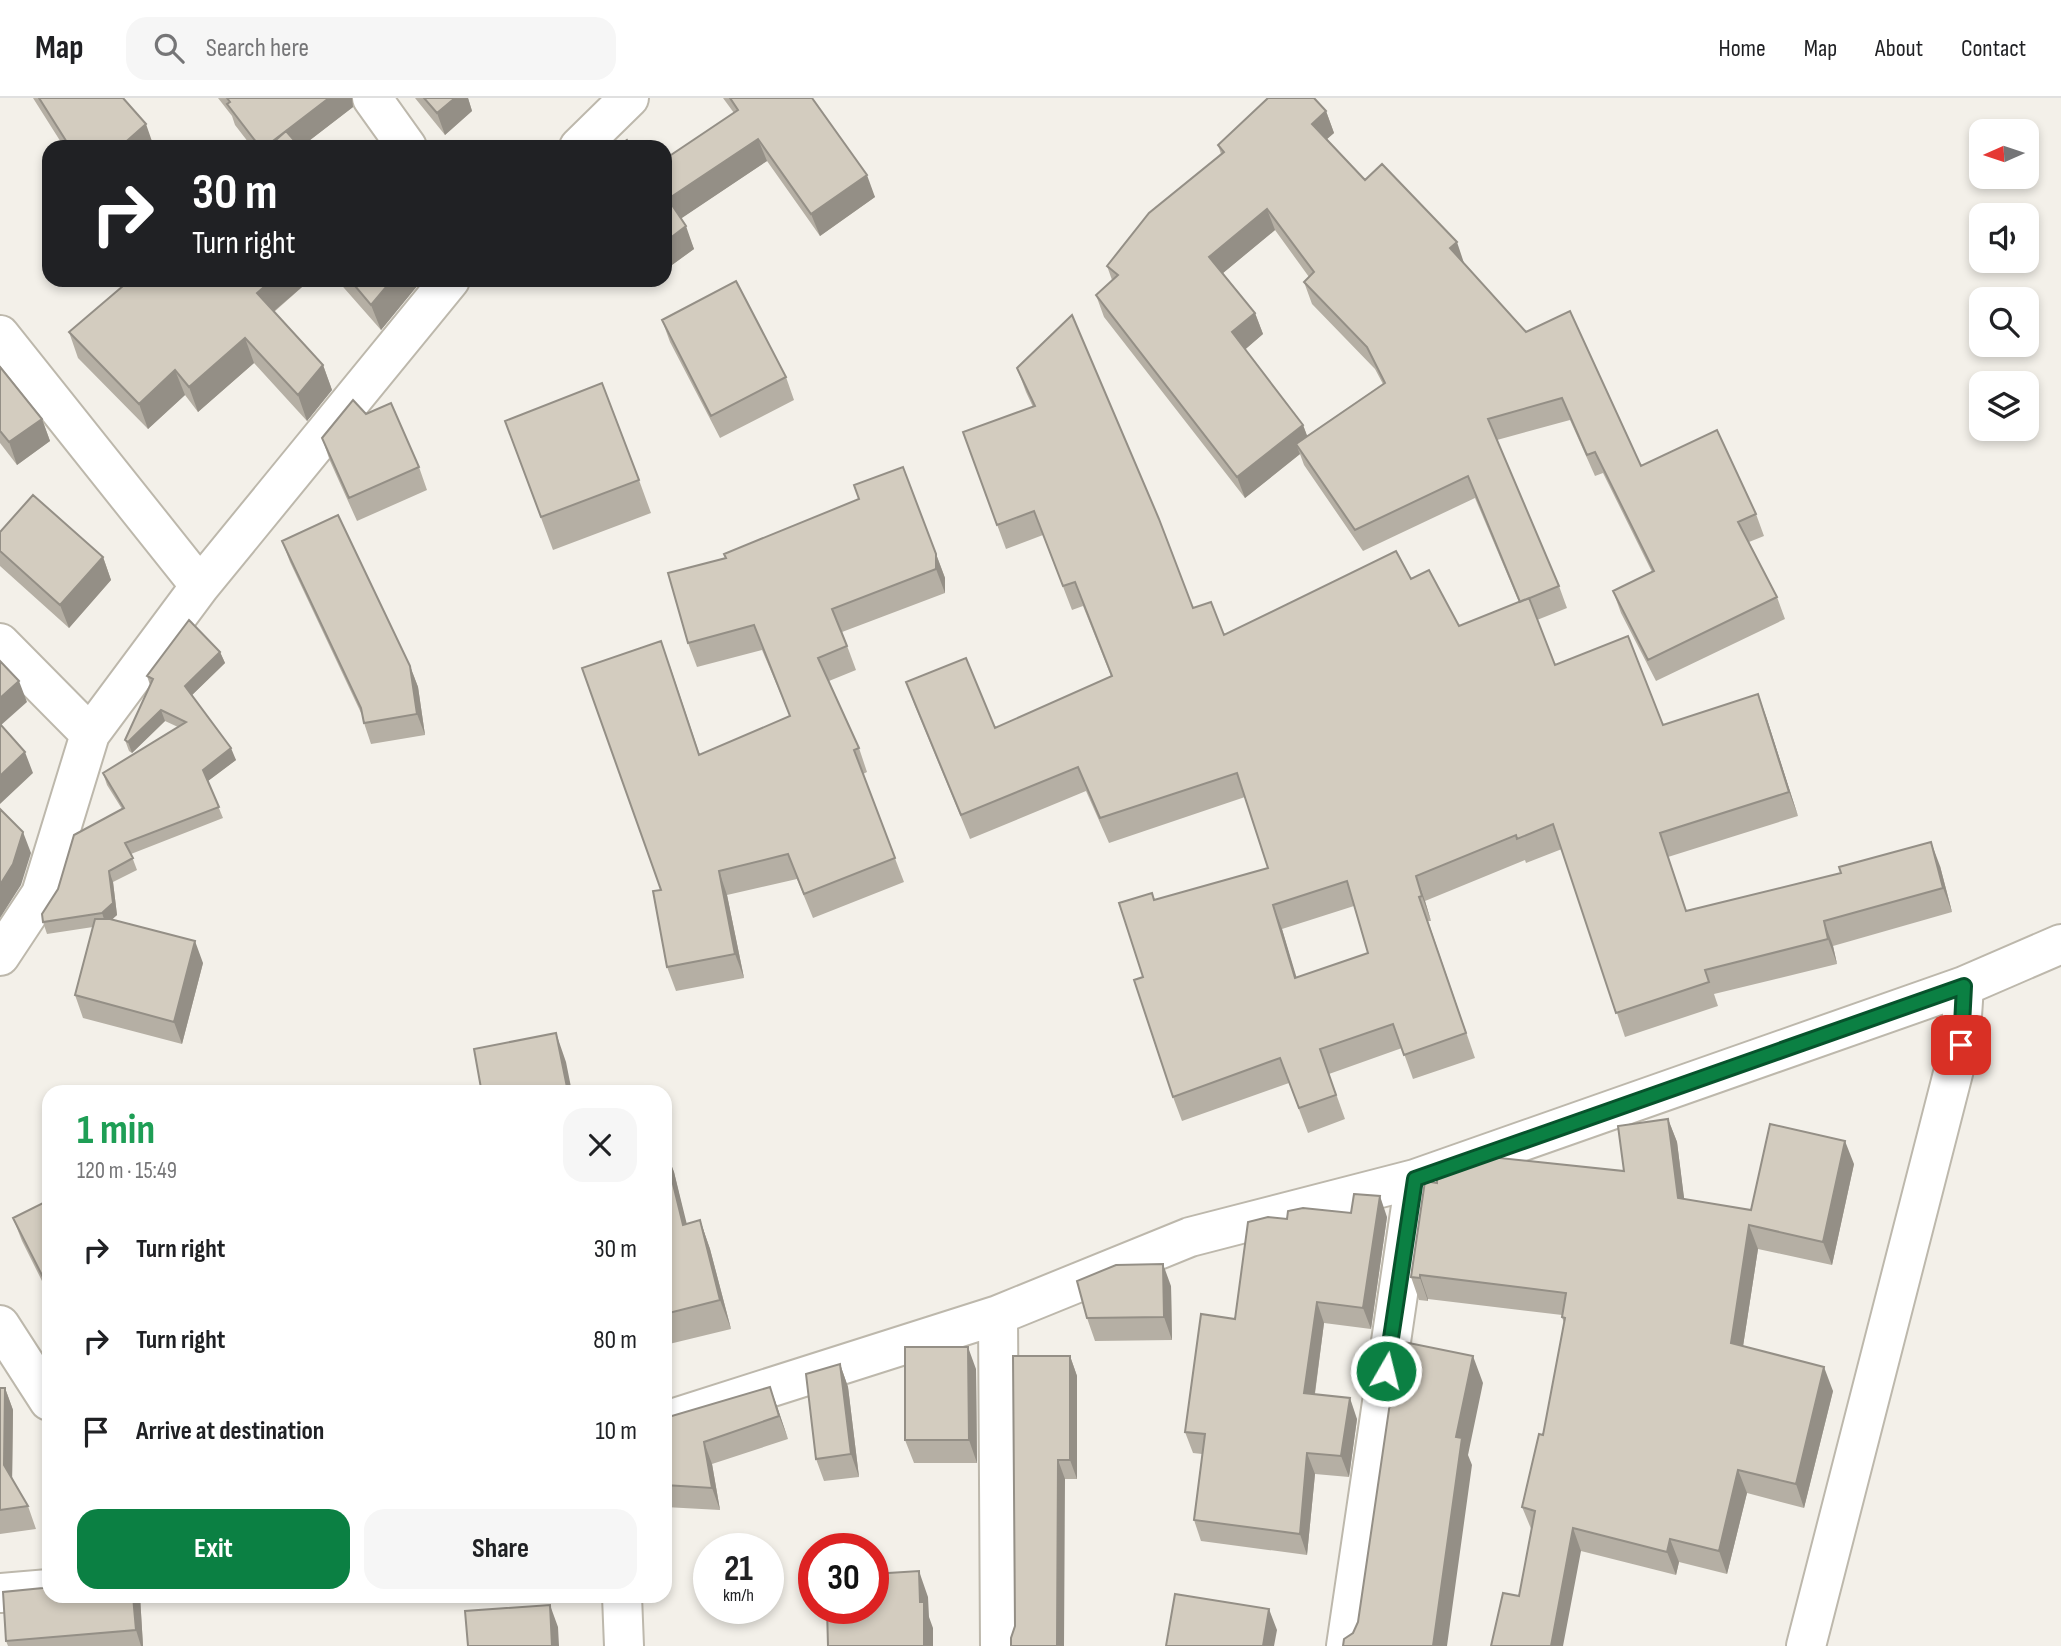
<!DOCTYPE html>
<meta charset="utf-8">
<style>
:root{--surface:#fff;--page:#f6f6f6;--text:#202124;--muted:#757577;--line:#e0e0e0;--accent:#0b8043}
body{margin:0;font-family:"Sofia Sans Condensed",sans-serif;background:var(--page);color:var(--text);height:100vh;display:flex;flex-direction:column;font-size:26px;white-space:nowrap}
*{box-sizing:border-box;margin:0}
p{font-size:23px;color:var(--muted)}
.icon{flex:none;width:38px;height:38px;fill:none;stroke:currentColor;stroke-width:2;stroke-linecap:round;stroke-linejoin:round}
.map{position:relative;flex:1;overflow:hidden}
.side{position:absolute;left:42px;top:987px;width:630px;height:518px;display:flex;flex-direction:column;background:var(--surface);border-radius:21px;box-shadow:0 4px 10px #0003}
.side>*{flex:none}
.hud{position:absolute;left:42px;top:42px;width:630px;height:147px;border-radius:21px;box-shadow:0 4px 10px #0003;background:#202124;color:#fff;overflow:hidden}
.needle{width:46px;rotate:267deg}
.buttons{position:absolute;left:1969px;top:21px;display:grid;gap:14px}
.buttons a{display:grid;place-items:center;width:70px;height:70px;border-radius:14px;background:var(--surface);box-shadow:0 4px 10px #0003;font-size:35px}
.speed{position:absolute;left:693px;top:1435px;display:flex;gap:14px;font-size:35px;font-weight:700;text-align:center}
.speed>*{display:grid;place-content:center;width:91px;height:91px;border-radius:50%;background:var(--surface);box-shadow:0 4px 10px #0003;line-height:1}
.speed small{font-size:18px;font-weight:400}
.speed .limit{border:10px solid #d22;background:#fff;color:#111}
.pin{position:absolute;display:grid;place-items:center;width:60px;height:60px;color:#fff;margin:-30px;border-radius:14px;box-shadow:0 4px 10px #0006}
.me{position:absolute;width:77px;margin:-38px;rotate:8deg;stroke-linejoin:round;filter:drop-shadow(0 0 5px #0008)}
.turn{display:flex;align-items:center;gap:24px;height:147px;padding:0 35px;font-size:32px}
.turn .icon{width:91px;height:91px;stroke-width:2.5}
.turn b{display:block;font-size:49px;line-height:60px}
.round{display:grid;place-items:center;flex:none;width:74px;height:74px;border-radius:21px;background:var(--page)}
.headline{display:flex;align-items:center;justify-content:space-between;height:119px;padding:0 35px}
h1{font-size:42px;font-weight:700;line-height:52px;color:#1e9e55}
.primary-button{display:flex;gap:14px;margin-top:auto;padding:14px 35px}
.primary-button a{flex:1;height:80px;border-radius:21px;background:var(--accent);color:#fff;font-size:28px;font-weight:700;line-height:80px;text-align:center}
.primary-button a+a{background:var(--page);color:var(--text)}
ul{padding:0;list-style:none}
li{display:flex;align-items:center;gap:21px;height:91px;padding:0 35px}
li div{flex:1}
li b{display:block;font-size:26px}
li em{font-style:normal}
header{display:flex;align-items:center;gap:42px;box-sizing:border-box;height:98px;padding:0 35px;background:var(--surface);border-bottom:2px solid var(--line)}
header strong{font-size:33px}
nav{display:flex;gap:38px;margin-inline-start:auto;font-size:24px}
.search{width:490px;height:63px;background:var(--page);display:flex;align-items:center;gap:18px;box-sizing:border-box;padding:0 24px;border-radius:21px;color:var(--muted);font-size:26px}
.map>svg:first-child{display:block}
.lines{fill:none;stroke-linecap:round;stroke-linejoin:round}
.minor-casing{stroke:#bdb8ac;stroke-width:42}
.minor{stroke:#fff;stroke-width:38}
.wall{fill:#b5afa4;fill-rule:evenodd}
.shaded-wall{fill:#948f86}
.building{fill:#d3ccbf;stroke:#948f86;stroke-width:2;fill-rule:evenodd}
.route-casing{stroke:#07532c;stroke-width:18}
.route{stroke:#0b8043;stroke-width:12}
</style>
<header>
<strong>Map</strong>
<div class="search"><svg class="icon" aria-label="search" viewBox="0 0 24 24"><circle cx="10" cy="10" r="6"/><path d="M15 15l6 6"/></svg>Search here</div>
<nav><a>Home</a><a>Map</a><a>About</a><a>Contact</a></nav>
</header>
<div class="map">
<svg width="2061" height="1548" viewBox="0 0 2061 1548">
<rect width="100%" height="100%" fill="#f3f0e9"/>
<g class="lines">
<defs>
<path id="minor" d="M372 0 407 49
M579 49 629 0
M0 237 200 488
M0 545 90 636
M0 858 41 796 90 636 200 488 450 182
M998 1217 1000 1548
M0 1227 49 1303
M665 1323 998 1217 1190 1139 1415 1081 1964 888 2061 846
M0 1495 49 1491
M622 1498 624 1548
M1346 1548 1415 1081
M1806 1548 1960 948 1964 888"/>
</defs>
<use href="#minor" class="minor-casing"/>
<use href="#minor" class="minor"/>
</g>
<path class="wall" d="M33 0H123L154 49H64Z
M218 0H352L353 9 301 49H252L235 27 232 18Z
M415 0H468L472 13 445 37Z
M723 0H812L875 99 820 138 767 63 681 120 694 151 665 172V61L734 15Z
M1326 13 1334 35 1327 41 1365 82 1464 165 1641 368 1756 416 1764 438 1749 444 1777 499 1785 521 1656 583 1621 515 1613 493 1652 474 1603 375 1595 378 1570 322 1497 342 1559 488 1567 510 1537 522 1555 567 1663 627 1758 596 1798 718 1668 759 1686 813 1940 768 1952 814 1833 848 1837 866 1714 896 1718 908 1625 939 1562 751 1526 765 1525 762 1425 803 1431 823H1428L1475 960 1413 981 1402 950 1329 976 1345 1021 1308 1035 1289 985 1182 1023 1173 999 1143 879 1155 802 1268 770 1245 699 1109 745 1086 693 970 741 915 608 906 584 995 630 1111 578 1083 508 1072 512 1043 437 1006 451 963 334 1033 309 1026 294 1017 270 1193 510 1224 537 1411 481 1459 528 1519 504 1475 400 1363 453 1304 367 1300 356 1245 400 1104 219 1096 197 1112 182 1107 168 1221 56 1218 47ZM1275 132 1309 179 1304 184 1312 206 1375 271 1383 286 1307 338 1303 327 1245 251 1263 236 1255 215 1223 175ZM1354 808 1368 855 1296 880 1282 831Z
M130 182H310L274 214 323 267 332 292 307 323 254 265 198 314 185 297 148 331 78 260 69 234Z
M337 182H422L381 232Z
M662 222 786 279 794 302 720 340 670 244Z
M0 269 42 321 50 343 17 367 0 345Z
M366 316 419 369 427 392 357 423 330 363 322 340Z
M505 323 639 382 651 415 553 452Z
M0 434 103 459 111 482 69 530 0 468Z
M282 443 410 568 418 589 425 637 371 646 364 625 362 617 290 464Z
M936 456 945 480V495L842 534 856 572 829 583 859 650 867 674 863 676 904 784 813 820 797 781 727 797 744 880 676 893 667 869 661 792 670 568 700 657 790 618 762 552 697 569 688 545Z
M220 554 225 565 192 597 236 662 208 683 223 720 131 756 137 772 113 784 117 817 112 821 203 865 182 946 83 920 75 897 93 829 47 836 43 824 122 711 107 687 103 675 178 629 165 623 132 655 129 653 125 642 150 587 147 578Z
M1668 1021 1677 1044 1684 1101 1751 1112 1854 1066 1832 1167 1758 1151 1743 1248 1833 1293 1804 1410 1747 1395 1727 1476 1679 1464 1676 1477 1581 1453 1519 1498 1532 1433 1522 1409 1543 1337 1564 1225 1562 1219V1217L1428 1201V1203L1419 1202 1411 1179 1437 1085 1624 1073Z
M665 1051 674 1074 686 1126 700 1122 710 1151 731 1231 665 1247Z
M49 1102V1197L22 1143 13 1120Z
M1351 1115 1387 1119 1371 1231 1324 1225 1315 1296 1357 1321 1349 1379 1315 1376 1307 1457 1201 1443 1194 1422 1202 1356 1193 1355 1185 1334 1235 1221 1287 1121Z
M1171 1188 1172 1242 1095 1243 1087 1220Z
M1070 1258 1077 1278V1381H1065L1015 1528Z
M840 1266 848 1289 859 1379 824 1383 816 1361Z
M976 1271 977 1365H914L905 1342Z
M770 1289 788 1341 712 1366 720 1412 665 1409V1320Z
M0 1290H5L13 1312 12 1381 28 1408 36 1431 0 1436Z
M43 1490 49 1498H140L143 1548H8L6 1543Z"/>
<path class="shaded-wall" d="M329 0H352L353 9 301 49H265Z
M455 0H468L472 13 445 37 437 15Z
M1326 13 1334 35 1320 47 1312 26Z
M146 26 154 49H120Z
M758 41 767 63 676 124 668 101Z
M867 77 875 99 820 138 811 116Z
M1267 111 1275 132 1217 180 1209 159Z
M686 128 694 151 665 172V144Z
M1457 144 1464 165 1450 150Z
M272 182H310L266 220 257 195Z
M392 182H422L381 232 371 207Z
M643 182H651L645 186Z
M1255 215 1263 236 1240 256 1232 234Z
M245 240 254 265 198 314 189 289Z
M323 267 332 292 307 323 298 297Z
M175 272 185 297 148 331 139 306Z
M42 321 50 343 17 367 9 344Z
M1303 327 1311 348 1296 346 1300 356 1245 400 1237 379Z
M936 456 945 480V495L936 471Z
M103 459 111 482 69 530 60 507Z
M220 554 225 565 190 599 185 588Z
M410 568 418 589 425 637 417 616Z
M19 583 27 604 0 628V600Z
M1758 596 1767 621 1798 718 1789 694Z
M161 612 165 623 132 655 128 644Z
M231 650 236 662 208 683 203 672Z
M25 654 33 675 0 706V678Z
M23 734 31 755 21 787 0 820V787Z
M1931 744 1940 768 1952 814 1943 790Z
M109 773 113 784 117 817 106 827 102 815Z
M719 773 727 797 744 880 735 856Z
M1416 778 1425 803 1431 823 1422 798Z
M1273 807 1282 831 1304 904 1295 880Z
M1824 823 1833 848 1837 866 1828 841Z
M195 843 203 865 182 946 174 924Z
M556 935 566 964 572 994H568Z
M1668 1021 1677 1044 1687 1123 1678 1100Z
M1845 1043 1854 1066 1832 1167 1823 1144Z
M665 1051 674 1074 694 1155 683 1127Z
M1380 1098 1387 1119 1371 1231 1363 1210Z
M700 1122 710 1151 731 1231 720 1202Z
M1749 1127 1758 1151 1740 1268 1731 1245Z
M1163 1166 1171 1188 1172 1242 1164 1219Z
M1420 1177 1428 1201V1203L1420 1180Z
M1317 1204 1324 1225 1312 1316 1304 1295Z
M968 1249 976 1271 977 1365 969 1342Z
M1070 1258 1077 1278V1381L1070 1362Z
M1473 1258 1483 1285 1468 1357 1472 1367 1447 1548H1433L1456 1339Z
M840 1266 848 1289 859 1379 851 1356Z
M1824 1269 1833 1293 1804 1410 1796 1386Z
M770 1289 778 1311 788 1341 779 1318Z
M5 1290 13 1312 12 1389 4 1367Z
M1350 1300 1357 1321 1349 1379 1341 1358Z
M704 1344 712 1366 720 1412 712 1390Z
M1307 1355 1315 1376 1307 1457 1300 1436Z
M1058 1362 1065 1381 1064 1548H1057Z
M1738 1372 1747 1395 1727 1476 1719 1453Z
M1573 1430 1581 1453 1563 1548H1551Z
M1670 1441 1679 1464 1676 1477 1667 1454Z
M919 1473 928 1499 929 1519 933 1530V1548H924L920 1504Z
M133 1498H140L143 1548H141L136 1532Z
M550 1507 558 1529 559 1548H552Z
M1269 1511 1277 1532 1274 1548H1263Z"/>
<path class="building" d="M39 0H123L146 26 120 49H70Z
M227 0H329L265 49H260L227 6 230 4Z
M424 0H455L437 15Z
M730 0H812L867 77 811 116 758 41 668 101 686 128 665 144V61L738 12Z
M1268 0H1314L1326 13 1312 26 1365 82 1382 66 1457 144 1450 150 1526 234 1570 213 1641 368 1717 332 1756 416 1738 424 1777 499 1648 562 1613 493 1654 473 1595 354 1587 357 1562 300 1488 321 1559 488 1520 504 1468 378 1355 432 1296 346 1385 285 1367 249 1304 184 1314 174 1267 111 1209 159 1255 215 1232 234 1303 327 1237 379 1096 197 1118 177 1107 168 1149 115 1224 54 1218 47Z
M286 33 300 49H268Z
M627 42 632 49H617Z
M130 182H272L257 195 323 267 298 297 245 240 189 289 175 272 139 306 69 234Z
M350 182H392L371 207Z
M736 183 786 279 711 318 662 222Z
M1072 217 1159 421 1193 510 1211 504 1224 537 1396 453 1411 481 1429 472 1459 528 1529 500 1555 567 1628 538 1663 627 1758 596 1789 694 1660 735 1686 813 1841 775 1839 769 1931 744 1943 790 1824 823 1828 841 1705 872 1709 884 1616 915 1553 726 1517 741 1516 737 1416 778 1422 798 1419 799 1466 935 1404 957 1393 926 1320 951 1336 997 1299 1010 1280 960 1173 999 1134 882 1143 879 1119 805 1152 795 1154 802 1268 770 1237 675 1100 720 1078 669 961 717 906 584 966 560 995 630 1112 578 1075 484 1063 488 1034 413 997 427 963 334 1035 308 1017 270ZM1347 783 1368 855 1295 880 1273 807Z
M0 269 42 321 9 344 0 333Z
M602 285 639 382 541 419 505 323Z
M353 302 366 316 391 305 419 369 349 400 322 340Z
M903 369 936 456V471L832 511 847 548 818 560 859 650 854 652 895 760 804 796 788 756 719 773 735 856 667 869 653 793 661 792 582 570 661 543 699 657 790 618 754 527 688 545 668 475 726 460 724 456 859 401 854 387Z
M33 397 103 459 60 507 0 453V434Z
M338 417 410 568 417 616 364 625 361 610 282 443Z
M189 522 220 554 185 588 231 650 203 672 219 709 125 745 133 760 109 773 113 805 102 815 43 824 42 816 58 791 74 737 124 710 103 675 186 624 161 612 128 644 125 642 153 581 147 578Z
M0 563 19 583 0 600Z
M0 626 25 654 0 678Z
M0 711 23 734 13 766 0 787Z
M95 821H110L195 843 174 924 75 897Z
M556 935 568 994H468L481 990 474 951Z
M1668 1021 1678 1100 1751 1112 1770 1026 1845 1043 1823 1144 1749 1127 1731 1245 1824 1269 1796 1386 1738 1372 1719 1453 1670 1441 1667 1454 1573 1430 1551 1548H1491L1503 1495 1519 1498 1535 1413 1522 1409 1539 1336 1543 1337 1565 1220 1562 1219 1566 1195 1420 1177V1180L1411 1179 1425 1083 1437 1085V1070L1449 1071V1066L1466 1060 1481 1061V1058L1624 1073 1618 1028Z
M665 1053 683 1127 700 1122 720 1202 665 1216Z
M1354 1096 1380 1098 1363 1210 1317 1204 1304 1295 1350 1300 1341 1358 1307 1355 1300 1436 1194 1422 1205 1336 1185 1334 1201 1216 1235 1221 1248 1124 1268 1119 1287 1121 1288 1113 1303 1110 1351 1115Z
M49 1102V1191L13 1120Z
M1163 1166 1164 1219 1087 1220 1077 1183 1116 1167Z
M1399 1243 1473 1258 1456 1339 1462 1340 1433 1548H1343L1344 1541 1353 1535 1358 1524Z
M905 1249H968L969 1342H905Z
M1013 1258H1070V1362H1058L1057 1548H1011V1540L1015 1528Z
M840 1266 851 1356 816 1361 806 1276Z
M770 1289 779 1318 704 1344 712 1390 665 1387V1320Z
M0 1290H5L4 1367 28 1408 0 1412Z
M919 1473 920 1504H924V1548H828L827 1510H873V1476Z
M49 1488V1498H133L136 1532 6 1543 3 1494 43 1490Z
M1175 1496 1269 1511 1263 1548H1166Z
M550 1507 552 1548H468L465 1513Z"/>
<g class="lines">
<defs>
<path id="route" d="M1386 1273 1415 1081 1964 888 1961 947"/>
</defs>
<use href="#route" class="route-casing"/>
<use href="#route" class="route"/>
</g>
</svg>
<div class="buttons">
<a><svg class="needle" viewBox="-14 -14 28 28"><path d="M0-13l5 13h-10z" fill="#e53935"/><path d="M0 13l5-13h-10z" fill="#757577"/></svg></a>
<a><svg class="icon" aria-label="sound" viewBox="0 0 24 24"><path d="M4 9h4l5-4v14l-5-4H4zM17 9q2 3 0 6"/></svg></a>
<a><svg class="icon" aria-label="search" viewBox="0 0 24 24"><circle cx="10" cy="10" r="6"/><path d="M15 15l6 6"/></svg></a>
<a><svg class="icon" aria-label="layers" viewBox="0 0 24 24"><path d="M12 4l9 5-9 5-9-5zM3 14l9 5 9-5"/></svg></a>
</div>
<div class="speed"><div>21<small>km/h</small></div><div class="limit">30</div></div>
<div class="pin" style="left:1961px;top:947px;background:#d93025"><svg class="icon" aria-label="arrive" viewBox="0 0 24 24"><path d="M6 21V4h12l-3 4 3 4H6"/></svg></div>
<svg class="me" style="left:1386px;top:1273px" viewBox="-20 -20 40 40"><circle r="17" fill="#0b8043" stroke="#fff" stroke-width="3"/><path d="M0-11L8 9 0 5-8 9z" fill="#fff"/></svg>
<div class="hud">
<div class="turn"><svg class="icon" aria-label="right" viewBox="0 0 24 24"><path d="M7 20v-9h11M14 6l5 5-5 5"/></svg><div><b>30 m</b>Turn right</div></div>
</div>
<section class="side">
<div class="headline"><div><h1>1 min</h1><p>120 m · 15:49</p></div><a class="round"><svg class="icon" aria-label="close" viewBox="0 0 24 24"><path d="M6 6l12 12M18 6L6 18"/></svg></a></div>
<ul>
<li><svg class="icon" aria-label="right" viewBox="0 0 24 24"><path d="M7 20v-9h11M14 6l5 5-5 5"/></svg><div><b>Turn right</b></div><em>30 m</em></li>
<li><svg class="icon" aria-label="right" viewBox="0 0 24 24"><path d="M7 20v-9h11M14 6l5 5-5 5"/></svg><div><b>Turn right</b></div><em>80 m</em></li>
<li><svg class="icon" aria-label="arrive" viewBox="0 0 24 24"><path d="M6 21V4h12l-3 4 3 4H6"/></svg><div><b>Arrive at destination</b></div><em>10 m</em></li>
</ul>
<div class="primary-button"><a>Exit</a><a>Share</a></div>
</section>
</div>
